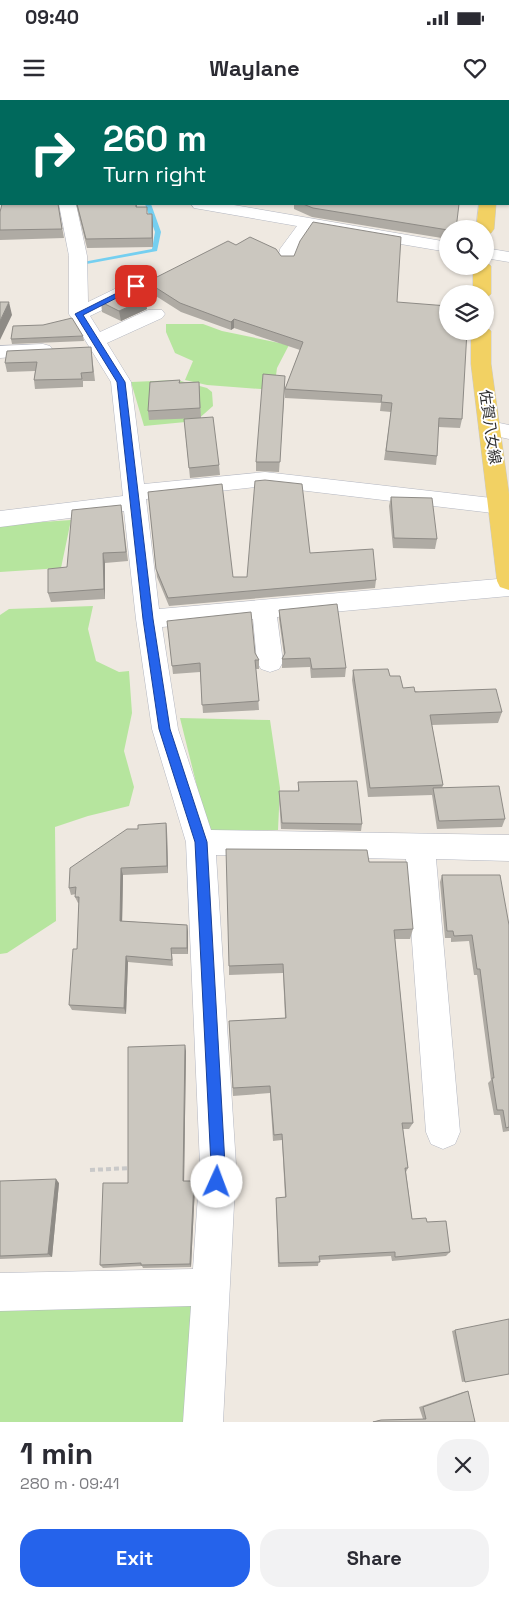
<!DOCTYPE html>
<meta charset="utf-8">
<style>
:root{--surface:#fff;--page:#f2f2f3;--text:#2b2b33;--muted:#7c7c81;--accent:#2563eb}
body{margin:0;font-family:"Space Grotesk","Noto Sans JP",sans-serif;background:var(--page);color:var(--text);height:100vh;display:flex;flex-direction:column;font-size:19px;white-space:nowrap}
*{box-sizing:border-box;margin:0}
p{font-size:16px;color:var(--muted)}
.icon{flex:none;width:28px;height:28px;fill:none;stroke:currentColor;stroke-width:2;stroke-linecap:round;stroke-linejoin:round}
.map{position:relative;height:1322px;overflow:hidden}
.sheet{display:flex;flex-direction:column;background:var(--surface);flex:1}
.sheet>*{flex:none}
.top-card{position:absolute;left:0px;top:0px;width:510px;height:105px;box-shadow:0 1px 4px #0004;background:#00695c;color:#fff;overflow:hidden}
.controls{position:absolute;left:439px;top:120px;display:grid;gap:10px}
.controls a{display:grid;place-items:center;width:55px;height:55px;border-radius:50%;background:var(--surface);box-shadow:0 1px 4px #0004;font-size:25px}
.pin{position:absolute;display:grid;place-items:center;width:42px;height:42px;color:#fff;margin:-21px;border-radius:10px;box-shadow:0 2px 8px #0006}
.me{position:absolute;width:55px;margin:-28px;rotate:2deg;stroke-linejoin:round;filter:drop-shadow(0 0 4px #0008)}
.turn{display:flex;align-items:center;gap:18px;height:105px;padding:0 20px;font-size:22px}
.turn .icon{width:65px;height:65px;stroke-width:2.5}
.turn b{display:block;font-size:35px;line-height:42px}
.round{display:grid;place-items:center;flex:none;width:52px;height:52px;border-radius:20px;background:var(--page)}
.headline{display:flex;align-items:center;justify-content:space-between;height:85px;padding:0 20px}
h1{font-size:30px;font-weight:700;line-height:38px}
.cta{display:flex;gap:10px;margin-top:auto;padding:10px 20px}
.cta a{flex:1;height:58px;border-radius:20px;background:var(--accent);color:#fff;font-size:20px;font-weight:700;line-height:58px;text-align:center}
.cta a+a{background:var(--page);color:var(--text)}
.status{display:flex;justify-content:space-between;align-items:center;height:35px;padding:0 25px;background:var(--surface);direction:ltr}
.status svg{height:14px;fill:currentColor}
header{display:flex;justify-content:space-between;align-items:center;height:65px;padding:0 20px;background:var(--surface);font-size:22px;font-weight:700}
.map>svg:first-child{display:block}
.green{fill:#b6e59e}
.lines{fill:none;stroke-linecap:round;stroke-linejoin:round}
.stream{fill:#75cff0;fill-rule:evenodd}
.minor-casing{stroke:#b4b7c1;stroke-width:1}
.major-casing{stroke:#c9c9c9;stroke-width:1}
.path{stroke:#c9c9c9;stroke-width:4;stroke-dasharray:5 3;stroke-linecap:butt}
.minor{fill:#fff;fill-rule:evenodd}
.major{fill:#f2d163;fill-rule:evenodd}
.wall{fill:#afaba4}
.shaded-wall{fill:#8e8b86}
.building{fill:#cbc7bf;stroke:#8e8b86}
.route{fill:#2563eb;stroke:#184099}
.labels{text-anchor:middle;stroke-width:4;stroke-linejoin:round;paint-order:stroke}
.far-street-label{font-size:15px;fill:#2e2e2e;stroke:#fff}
</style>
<div class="status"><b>09:40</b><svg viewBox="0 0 49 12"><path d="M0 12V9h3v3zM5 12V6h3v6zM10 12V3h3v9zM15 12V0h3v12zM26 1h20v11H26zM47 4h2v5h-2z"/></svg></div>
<header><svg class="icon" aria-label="menu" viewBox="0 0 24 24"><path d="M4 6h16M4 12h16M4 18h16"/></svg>Waylane<svg class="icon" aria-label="heart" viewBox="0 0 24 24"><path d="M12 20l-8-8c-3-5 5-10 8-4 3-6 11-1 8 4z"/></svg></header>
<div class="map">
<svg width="509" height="1322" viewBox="0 0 509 1322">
<rect width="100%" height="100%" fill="#efe9e1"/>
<path class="green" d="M166 224H203L222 231 289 245 277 268 274 290 207 285 185 280 193 261 175 253 166 232Z
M177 280 207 288 212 292 213 306 196 321 144 326 131 282Z
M71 420 61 468 0 472V425Z
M93 506 88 529 96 561 119 572 129 571 132 613 124 651 134 687 129 706 88 716 55 727 56 821 7 853 0 854V515L9 509Z
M180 618 270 620 280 688 278 730 208 731Z
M197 1196 189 1322H0V1202Z"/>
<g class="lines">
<path class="stream" d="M145 104H151L161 132 157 151 81 165 80 164 83 162 152 149 155 132Z"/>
<defs>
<path id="minor" d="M14 0H30V1H15Z
M0 68H1V78H0Z
M59 104H76L87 156 88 202 129 182H143L145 186 143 190 90 216 100 232 148 210H162L165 214 162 218 107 243 131 282 144 384 265 372 509 400V412L501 414 265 386 146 399 159 509 509 478V496L277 517 283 562 279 569 270 572 261 569 257 562 253 519 162 527 178 629 211 730 509 735V761L436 759 460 1032 455 1044 443 1049 431 1044 426 1032 406 759 216 755 236 1065 223 1322H183L191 1206 0 1211V1173L193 1169 200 1065 186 742 152 629 136 519 124 411 0 427V411L123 396 111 282 69 214V156Z
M191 104H228L448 142V152L312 129 298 149 293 163H281L278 159 280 149 297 126 200 109 194 108Z
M485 148 509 152V162L485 158Z
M43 244 50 246 53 250 50 254 0 258V246Z
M490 321 509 325V339L482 333 479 328 482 323Z"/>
<path id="major" d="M491 0H507V1H492Z
M479 104H496L494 129 491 133 485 134V129H476Z
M485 161 491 166V194L485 199V194H473V166H485Z
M485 226 491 231V264L509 394V490L500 487 497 481 471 264V231H485Z"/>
</defs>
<use href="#minor" class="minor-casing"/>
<use href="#major" class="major-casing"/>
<path class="path" d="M90 1070 132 1068"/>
<use href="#minor" class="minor"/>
<use href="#major" class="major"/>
</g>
<path class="wall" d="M58 104 64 138 0 140V112Z
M76 104H137V107L148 114 153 123V147L87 148Z
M294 104H459L448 129V139L312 117 294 109Z
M236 145 281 156 397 202 462 319 460 328 438 327 437 356 436 365 384 360 391 312 380 311 381 303 285 298V289L300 250 234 228 231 230 181 212 148 191 147 182Z
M101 202 147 209 121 221 102 212Z
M83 236 84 241 12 244 11 239Z
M91 247 95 281H83V287L35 289 34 280 35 271 7 272 5 263Z
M180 280V283L199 282 201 318 149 320 148 311Z
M285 286 279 372 256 371V362Z
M185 329 219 365 220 375 190 378Z
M148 392 233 477H247L310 453 376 480 375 488 169 506 157 477Z
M391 397 437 439 435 449 393 448 389 406Z
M121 405 128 461 105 463V499L51 502 48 493 67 467Z
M279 510 346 568 345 577 311 578 310 567 282 568V559L284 555 279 519Z
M167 521 255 553 259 560V569H256L259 610 203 613 200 572 173 574Z
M353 570 390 576 403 588 502 612 498 623 432 625 443 685 442 688 505 719 502 727 437 729 432 695 368 697 352 580Z
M298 682 362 724 361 731 281 729 279 698V691H298Z
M166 723 167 731 168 773 123 775 122 821 187 825 188 832V854H172L173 866 128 862 126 914 72 910 69 905 77 849 79 803H78L75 797 76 794 71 795 69 788 138 729Z
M369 762 413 829 410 839H395L413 1023 409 1029H403L408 1068 406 1072 412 1119 427 1122 450 1152 446 1156 392 1161 391 1156 319 1160 318 1166 278 1167 276 1098 285 1097 282 1040 273 1041 270 993 233 996 229 921 285 918 283 873 229 875V866Z
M442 775 509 825V1031L503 1032 500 1015H494L488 983 491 980 477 875H474L469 841 451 842V838H445L440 782Z
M186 951 184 1081 195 1086 191 1167 143 1168 142 1166 103 1168 100 1165 128 1083Z
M0 1081 59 1083 52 1157 0 1159Z
M455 1230 509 1274 462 1282 452 1231Z
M468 1291 475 1322H372L381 1320 423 1319 419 1307 463 1292Z"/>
<path class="shaded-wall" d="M152 114 153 123V147L152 138Z
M146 199 147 209 121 221 119 211Z
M9 202 12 215 0 240V221Z
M234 219V228L231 230V222Z
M103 453 105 463V499L104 489Z
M166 723 167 731 168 773 167 766Z
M121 768 123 775 122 827 120 821Z
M187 825 188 832V854L187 848Z
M126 856 128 862 126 914 124 908Z
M185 945 186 951 184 1086 183 1081Z
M56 1079 59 1083 52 1157 48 1154Z
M194 1081 195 1086 191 1167 190 1164Z"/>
<path class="building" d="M36 0H95V1H36Z
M290 0H446V1H290Z
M2 104H58L62 129 0 130V112Z
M77 104H136V107H147V114H152V138L86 139Z
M303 104H459L456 129H448V130L313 108Z
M313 122 401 137 397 202 448 206V231H467L462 319 439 318 437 356 386 351 392 303 381 302 382 295 285 289 303 242 234 219 231 222 180 203 147 182 228 141 236 145 250 137 276 149 281 156H294L300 141Z
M132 188 146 199 119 211 101 202Z
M0 202H9L0 221Z
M72 218 83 236 11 239 13 226 43 225Z
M91 247 93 272 81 273 82 279 34 280 37 262 5 263 7 251Z
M263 274 285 276 280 362H256Z
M180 280 179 283 199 282 200 308 148 311 150 282Z
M213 317 219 365 189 368 184 319Z
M265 380 302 384 310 453 373 449 376 480 168 498 156 469 148 392 222 384 233 477H247L255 381Z
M391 397 432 398 437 439 394 438Z
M121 405 126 452 103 453 104 489 48 493V469L67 467 72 410Z
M337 504 346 568 312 569 310 558 282 559 285 553 279 510Z
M251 512 255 553 259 560H255L259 601 202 605 200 563 172 566 167 521Z
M388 569 390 576H400L403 588 414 587 415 592 496 589 502 612 430 615 443 685 370 688 353 570Z
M357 681 362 724 282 723 279 691H299L298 682Z
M499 686 505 719 439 721 433 688Z
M166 723 167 766 121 768 120 821 187 825V848H171L172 860 126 856 124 908 69 905 73 849H77L79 797H75L76 787 69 788 70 768 127 729H138V725Z
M226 749 367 750 369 762H407L413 829 394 830 413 1023H402L408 1068H405L412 1119 426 1118 427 1122 446 1121 450 1152 395 1157V1152L319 1156 320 1162 279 1163 276 1098 286 1097 282 1034 274 1035 270 986 233 988 229 921 286 918 283 864 229 866Z
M442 775H500L509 825V1027L506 1028 503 1010H497L492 978H494L480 869H477L472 835 454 836 453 831H447Z
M185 945 183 1081H194L190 1164 141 1165V1163L100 1165 103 1083H128V947Z
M56 1079 48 1154 0 1156V1081Z
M509 1219V1274L465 1282 455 1230Z
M468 1291 475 1322H373L381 1320 426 1319 423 1307Z"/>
<path class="route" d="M133 185 140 186 83 215 125 282 153 519 170 629 207 742 225 1065 222 1087 217 1089 211 1087 209 1082 211 1065 195 742 159 629 143 519 117 282 75 214Z"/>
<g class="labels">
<g class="far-street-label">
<text transform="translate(490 327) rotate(82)" y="5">佐賀八女線</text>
</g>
</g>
</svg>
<div class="controls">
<a><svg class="icon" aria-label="search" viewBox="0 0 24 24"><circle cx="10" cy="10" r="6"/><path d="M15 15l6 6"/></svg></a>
<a><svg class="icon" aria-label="layers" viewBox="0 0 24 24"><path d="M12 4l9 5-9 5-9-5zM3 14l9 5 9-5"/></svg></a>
</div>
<div class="pin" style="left:136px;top:186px;background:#d93025"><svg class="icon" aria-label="arrive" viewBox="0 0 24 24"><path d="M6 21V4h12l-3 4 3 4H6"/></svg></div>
<svg class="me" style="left:217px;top:1082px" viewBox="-20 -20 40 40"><circle r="19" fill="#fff"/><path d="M0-13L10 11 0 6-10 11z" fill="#2563eb"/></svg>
<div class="top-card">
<div class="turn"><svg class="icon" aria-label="right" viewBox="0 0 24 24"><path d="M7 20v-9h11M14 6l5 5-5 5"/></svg><div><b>260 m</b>Turn right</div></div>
</div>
</div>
<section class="sheet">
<div class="headline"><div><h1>1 min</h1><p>280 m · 09:41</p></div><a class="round"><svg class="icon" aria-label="close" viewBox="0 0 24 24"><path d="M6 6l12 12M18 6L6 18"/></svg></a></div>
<div class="cta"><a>Exit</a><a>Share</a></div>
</section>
